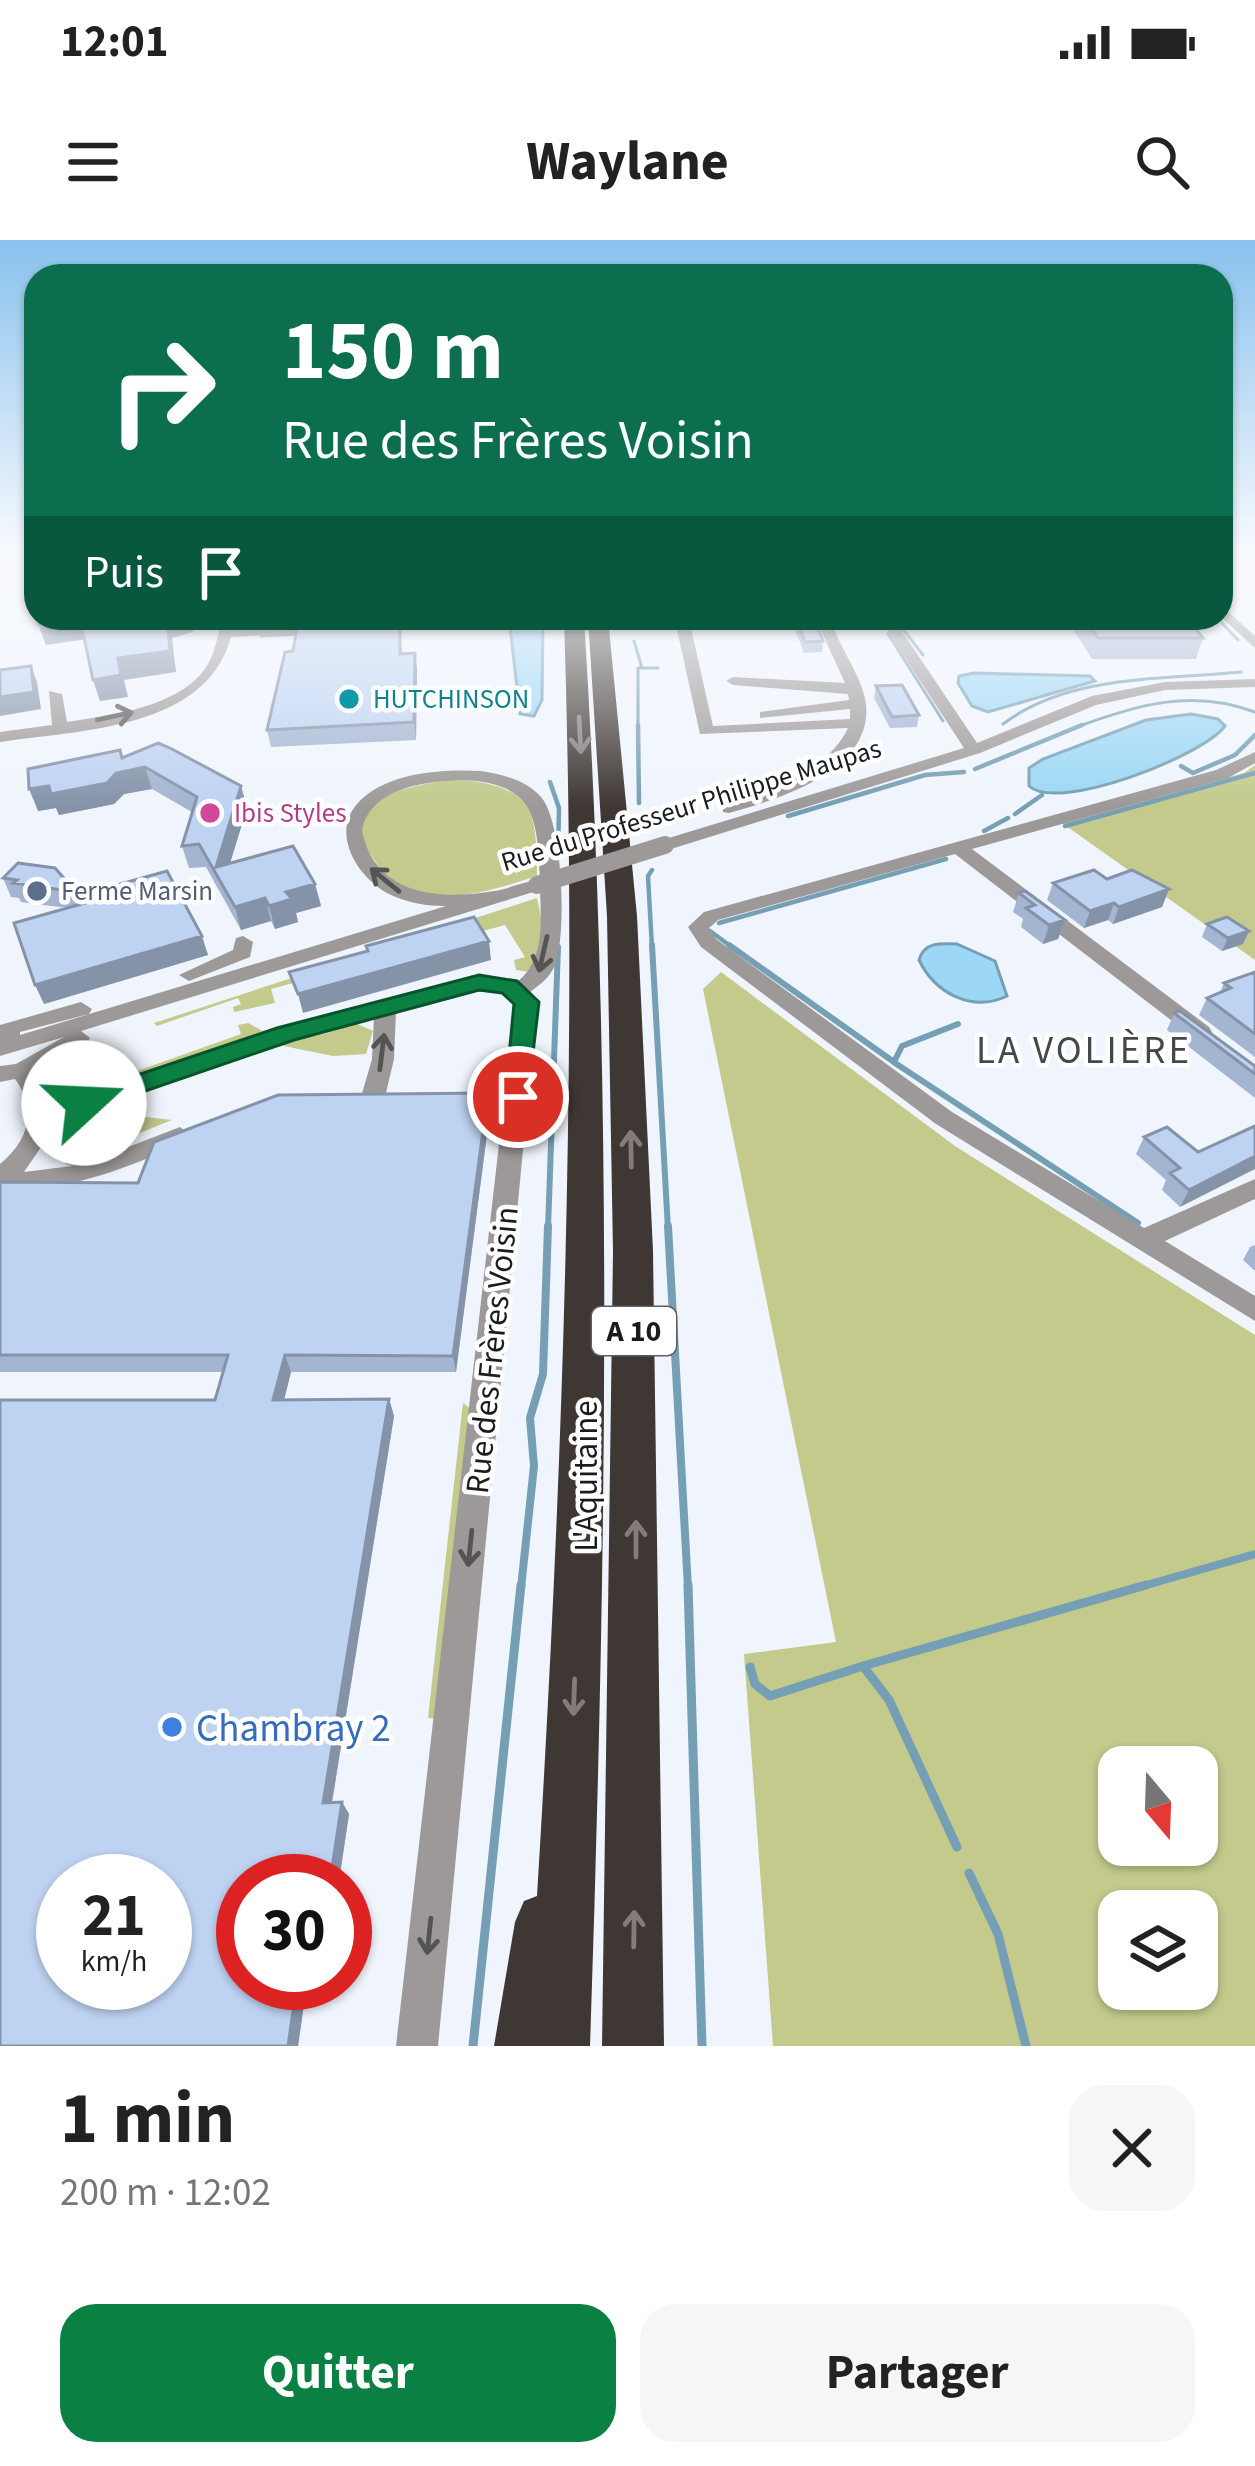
<!DOCTYPE html>
<html lang="fr">
<meta charset="utf-8">
<style>
:root{--surface:#fff;--page:#f6f6f6;--text:#222;--muted:#767676;--accent:#0b8043}
body{margin:0;font-family:"Source Sans 3",sans-serif;background:var(--page);color:var(--text);height:100vh;display:flex;flex-direction:column;font-size:45px;white-space:nowrap}
*{box-sizing:border-box;margin:0}
p{font-size:39px;color:var(--muted)}
.icon{flex:none;width:66px;height:66px;fill:none;stroke:currentColor;stroke-width:2;stroke-linecap:round;stroke-linejoin:round}
.map{position:relative;height:1806px;overflow:hidden}
.sheet{display:flex;flex-direction:column;background:var(--surface);flex:1}
.sheet>*{flex:none}
.hud{position:absolute;left:24px;top:24px;width:1209px;height:366px;border-radius:36px;box-shadow:0 3px 9px #0004;background:#0b6e4f;color:#fff;overflow:hidden}
.needle{width:78px;rotate:161deg}
.controls{position:absolute;left:1098px;top:1506px;display:grid;gap:24px}
.controls a{display:grid;place-items:center;width:120px;height:120px;border-radius:24px;background:var(--surface);box-shadow:0 3px 9px #0004;font-size:60px}
.speed{position:absolute;left:36px;top:1614px;display:flex;gap:24px;font-size:60px;font-weight:700;text-align:center}
.speed>*{display:grid;place-content:center;width:156px;height:156px;border-radius:50%;background:var(--surface);box-shadow:0 3px 9px #0004;line-height:1}
.speed small{font-size:30px;font-weight:400}
.speed .limit{border:18px solid #d22;background:#fff;color:#111}
.pin{position:absolute;display:grid;place-items:center;width:102px;height:102px;color:#fff;margin:-51px;border:6px solid #fff;border-radius:50%;box-shadow:0 3px 12px #0007}
.me{position:absolute;width:132px;margin:-66px;rotate:70deg;stroke-linejoin:round;filter:drop-shadow(0 0 9px #0008)}
.turn{display:flex;align-items:center;gap:42px;height:252px;padding:0 60px;font-size:54px}
.turn .icon{width:156px;height:156px;stroke-width:2.5}
.turn b{display:block;font-size:84px;line-height:102px}
.then{display:flex;align-items:center;height:114px;padding:0 60px;background:#0003;gap:24px;font-size:45px}
.round{display:grid;place-items:center;flex:none;width:126px;height:126px;border-radius:36px;background:var(--page)}
.overview{display:flex;align-items:center;justify-content:space-between;height:204px;padding:0 60px}
h1{font-size:72px;font-weight:700;line-height:90px}
.button{display:flex;gap:24px;margin-top:auto;padding:24px 60px}
.button a{flex:1;height:138px;border-radius:36px;background:var(--accent);color:#fff;font-size:48px;font-weight:700;line-height:138px;text-align:center}
.button a+a{background:var(--page);color:var(--text)}
.status{display:flex;justify-content:space-between;align-items:center;height:84px;padding:0 60px;background:var(--surface);direction:ltr}
.status svg{height:33px;fill:currentColor}
header{display:flex;justify-content:space-between;align-items:center;height:156px;padding:0 60px;background:var(--surface);font-size:54px;font-weight:700}
.map>svg:first-child{display:block}
.green{fill:#c3ca8b;fill-rule:evenodd}
.water{fill:#9cd7f5;stroke:#759fb4;stroke-width:3}
.lines{fill:none;stroke-linecap:round;stroke-linejoin:round}
.stream-far4{stroke:#759fb4;stroke-width:3}
.stream-far3{stroke:#759fb4;stroke-width:4.5}
.stream-far2{stroke:#759fb4;stroke-width:6}
.stream-far1{stroke:#759fb4;stroke-width:8}
.stream{stroke:#759fb4;stroke-width:9}
.minor{fill:#9d9998;fill-rule:evenodd}
.highway{fill:#3e3733;fill-rule:evenodd}
.minor-bridge{stroke:#9d9998;stroke-width:18}
.wall{fill:#a3b5d0;fill-rule:evenodd}
.shaded-wall{fill:#8593a9}
.building{fill:#bed2f2;stroke:#8593a9;stroke-width:3;fill-rule:evenodd}
.oneway{stroke:#545454}
.oneway2{stroke:#827d7a}
.route{fill:#0b8043;stroke:#07532c;stroke-width:3}
.culture-dot{fill:#0f9aa8;stroke:#fff;stroke-width:4.5}
.hotel-dot{fill:#d1479c;stroke:#fff;stroke-width:4.5}
.service-dot{fill:#5c6f8a;stroke:#fff;stroke-width:4.5}
.shop-dot{fill:#3f7fe0;stroke:#fff;stroke-width:4.5}
.labels{text-anchor:middle;stroke-width:9;stroke-linejoin:round;paint-order:stroke}
.far-culture-label{font-size:27px;fill:#0d838f;stroke:#fff;text-anchor:start}
.far-street-label{font-size:27px;fill:#191b1d;stroke:#fff}
.far-hotel-label{font-size:27px;fill:#b23c85;stroke:#fff;text-anchor:start}
.far-service-label{font-size:27px;fill:#4e5e75;stroke:#fff;text-anchor:start}
.shield{fill:#fff;stroke:#5e5f61;stroke-width:3}
.shield-label{font-size:30px;font-weight:bold;fill:#191b1d}
.street-label{font-size:33px;fill:#191b1d;stroke:#fff}
.quarter-label{font-size:39px;letter-spacing:3px;fill:#43484e;stroke:#fff}
.near-shop-label{font-size:39px;fill:#366cbe;stroke:#fff;text-anchor:start}
</style>
<div class="status"><b>12:01</b><svg viewBox="0 0 49 12"><path d="M0 12V9h3v3zM5 12V6h3v6zM10 12V3h3v9zM15 12V0h3v12zM26 1h20v11H26zM47 4h2v5h-2z"/></svg></div>
<header><svg class="icon" aria-label="menu" viewBox="0 0 24 24"><path d="M4 6h16M4 12h16M4 18h16"/></svg>Waylane<svg class="icon" aria-label="search" viewBox="0 0 24 24"><circle cx="10" cy="10" r="6"/><path d="M15 15l6 6"/></svg></header>
<div class="map">
<svg width="1255" height="1806" viewBox="0 0 1255 1806">
<rect width="100%" height="100%" fill="#f0f5fd"/>
<path class="green" d="M1255 525V720L1062 583 1244 533Z
M458 539C532 547 537 567 537 636 496 649 451 665 408 649 394 644 381 631 373 618 331 557 415 544 458 539Z
M537 658 542 682 539 723 529 732 516 730 514 720 525 717 505 685 271 749 275 763 234 772 233 767 241 764 238 758 157 786 154 783Z
M721 732 955 906 1255 1095V1806H773L744 1414 836 1402 703 749ZM1119 1527H1197V1605H1119ZM1119 1671H1197V1749H1119Z
M353 782 373 791 366 814 333 816 274 804C302 796 328 798 353 782Z
M248 783 263 791 89 855 74 856 62 847 68 823 88 810 92 819 77 825 85 840 102 834 106 842 241 794 238 785Z
M111 873 172 880 88 914 82 906 91 886Z
M463 1163 472 1170 438 1479 428 1478Z"/>
<path class="water" d="M509 378H543L542 460 534 476 520 474Z
M974 433 1090 436 1095 441 988 472 972 466 958 443 959 436Z
M1191 474 1218 479 1225 486C1203 516 1058 573 1029 546V528L1043 519 1146 480Z
M957 704 995 721 1007 756C972 773 935 753 919 720 924 702 940 703 957 704Z"/>
<g class="lines">
<path class="stream-far4" d="M895 379 923 415
M1218 379 1238 400
M888 394 943 481
M261 396 300 394
M634 401 642 428
M1003 484C1069 434 1162 440 1241 432
M638 488V428H658
M1074 488C1136 465 1192 448 1255 472"/>
<path class="stream-far3" d="M638 485 639 563
M1181 526 1193 533 1235 515 1255 495
M975 529 1082 485
M550 542 559 568 558 616
M1015 574 1042 555
M788 576 925 535 964 532
M1065 586 1255 533
M984 591 1008 578
M652 630 648 636 652 708
M719 683 946 619
M710 691 733 708"/>
<path class="stream-far2" d="M652 705 668 989
M729 705 894 822 902 806 958 784
M895 823 1138 983
M548 989 558 707"/>
<path class="stream-far1" d="M668 986 688 1348
M521 1348 534 1226 530 1178 543 1134 548 986
M1136 1348 1255 1314"/>
<path class="stream" d="M688 1345 702 1806
M863 1426 1146 1345
M750 1427 755 1444 770 1456 863 1426 889 1460 957 1607
M969 1633 998 1694 1026 1806
M473 1806 521 1345"/>
<path class="minor" d="M29 314H36V326L30 322Z
M1221 365 1255 396V408L1221 377Z
M222 378H236L233 388 330 384 337 388 330 392 231 397C206 490 79 490 0 502V492L52 485 49 451 62 454 67 482C111 475 183 467 208 424 216 410 218 393 222 378Z
M831 378C837 406 862 434 866 464 873 531 779 559 729 573L723 572V564C768 549 826 534 848 488L700 494 676 385 598 386 591 382 598 378ZM817 382 845 443 733 437 726 441 733 445 848 454 849 460 760 472V478L850 469V479L713 486 690 384Z
M879 378H893L977 503 1092 456 1165 442 1255 439V447L1165 450 1096 465 980 513 671 609H659V601L964 508Z
M480 379V385L475 386 371 390 364 386 371 382Z
M1255 512V523L1228 538 972 609 1209 787 1212 792 1209 797H1193L955 614 718 680 709 688 716 699 952 872 1144 988 1255 939V959L1165 1001 1255 1056V1081L936 884 701 707 688 687 704 672 1216 530Z
M481 531C503 535 525 539 541 557 563 582 567 694 555 725 550 738 539 745 529 753L537 762 438 1806H396L515 764 503 752H464L396 771 394 819 385 857 373 865 361 857 372 819 374 777 294 799 62 881 82 910 110 914 180 887 192 896 188 902C127 926 68 955 0 947V924C28 901 38 871 15 839L0 842V826L16 824 64 797 0 816V785L81 762 92 769 89 774 20 792V795L446 666C427 666 408 663 391 655 359 640 330 595 357 564 385 532 442 529 481 531ZM464 540C536 544 537 578 540 640 524 641 509 649 494 651 439 661 374 655 362 590 371 547 427 541 464 540ZM540 650C541 683 545 720 517 742L457 740 278 789 51 867 35 833 87 803 90 798 81 791ZM48 897 66 924 72 926 24 932Z
M243 696 253 702 250 717 189 741 179 735 233 710 236 698Z"/>
<path class="highway" d="M564 378H584C614 854 606 1329 590 1806H494L515 1682 524 1661 537 1656C563 1229 578 805 564 378Z
M588 378H608L637 676 653 1011 664 1806H602L613 1011 607 676Z"/>
<path class="minor-bridge" d="M537 645 665 605"/>
</g>
<path class="wall" d="M260 378H298V381L261 382Z
M304 378H365L305 380Z
M392 378 393 384H400L402 413 417 429 416 500 271 507 267 490 293 411Z
M796 378 823 401 822 412 804 413 795 389Z
M1066 378H1187L1203 398 1196 419H1092Z
M876 446 919 475 917 487 890 488 874 458Z
M123 518 241 546 247 568 230 623 315 644 321 666 296 673 298 682 275 689 271 681 241 690 206 627 189 628 182 606 192 572 152 549 124 554 114 564 59 575 56 568 38 571Z
M167 631 208 715 44 764 67 668 21 662 19 658 11 657 3 638 76 652 81 664 91 661 88 653Z
M1107 639 1169 649 1162 667 1113 684 1108 680 1084 688 1047 660 1053 643Z
M1019 653 1065 680 1058 699 1043 704 1021 687 1023 679 1013 672Z
M1207 684 1243 704 1222 711 1202 697Z
M1255 732V817L1199 775 1207 758 1220 753 1224 743Z
M1174 773 1255 826V858L1167 790Z
M488 853 490 871 456 1132H291L284 1160 389 1159 394 1176 332 1563 342 1562 349 1574 339 1641H243V1743H307L298 1806H0V1160H215L223 1132H0V942L138 943 154 902 278 855ZM63 1641H165V1743H63Z
M1255 886 1180 967 1162 950 1166 940 1136 914 1144 897 1198 912Z
M1255 1005V1031L1243 1020 1250 1007Z"/>
<path class="shaded-wall" d="M80 378 87 399 46 405 38 384Z
M167 378H189L193 392 172 398 176 432 124 440 128 457 100 461 93 440Z
M415 413 417 429 416 500 414 482Z
M31 426 37 442 41 469 0 476V457Z
M145 527 152 549 124 554 114 564 59 575 56 568 38 571 29 549Z
M241 546 247 568 223 646 216 627Z
M315 644 321 666 296 673 298 682 275 689 269 666 286 652Z
M1169 649 1162 667 1113 684 1119 667Z
M265 658 271 681 241 690 235 667Z
M1114 663 1108 680 1084 688 1090 671Z
M1065 680 1058 699 1043 704 1049 685Z
M1249 691 1243 704 1222 711 1228 698Z
M202 696 208 715 44 764 35 745Z
M489 701 491 720 303 773 298 754Z
M488 853 490 871 456 1132 453 1116Z
M1255 916V929L1180 967 1189 950Z
M285 1115 291 1132 280 1176 273 1160Z
M389 1159 394 1176 330 1574 323 1563Z
M342 1562 349 1574 339 1641H330Z
M297 1743H307L298 1806H288Z"/>
<path class="building" d="M37 378H167L170 411 118 418 121 435 93 440 80 378 38 384Z
M392 378V385L400 384V414L415 413 414 482 267 490 285 412 293 411 298 382Z
M796 378H814L823 401 805 402Z
M1085 378H1187L1203 398H1098Z
M31 426 34 452 0 457V430Z
M902 445 919 475 892 477 876 446Z
M158 503 170 508 241 546 216 627 293 606 315 644 286 652 292 659 269 666 265 658 235 667 199 604 182 606 197 557 145 527 116 533 107 543 51 554 49 546 29 549 28 529 120 510 122 518Z
M18 623 55 628 76 652 13 643 17 640 3 638Z
M1094 630 1107 639 1132 630 1169 649 1119 667 1114 663 1090 671 1053 643Z
M167 631 202 696 35 745 14 683 110 656 88 653Z
M1025 651 1065 680 1049 685 1026 668 1035 665 1019 653Z
M474 677 489 701 298 754 289 732 368 711 366 706Z
M1227 677 1249 691 1228 698 1207 684Z
M1255 732V794L1207 758 1231 748 1224 743Z
M1180 771 1255 826V834L1174 773Z
M488 853 453 1116 285 1115 273 1160 389 1159 323 1563 342 1562 330 1641H243V1743H297L288 1806H0V1160H215L228 1115H0V942L138 943 154 902 278 855ZM63 1641H165V1743H63Z
M1255 886V916L1189 950 1170 933 1180 928 1144 897 1167 887 1198 912Z"/>
<defs><path id="oneway-shaft" d="M-6 0H5M1.5-3L5.5 0L1.5 3" fill="none" stroke-width="1.6" stroke-linecap="round" stroke-linejoin="round" transform="scale(3)"/></defs>
<g class="oneway">
<use href="#oneway-shaft" transform="translate(115 476) rotate(-12)"/>
<use href="#oneway-shaft" transform="translate(385 640) rotate(-141)"/>
<use href="#oneway-shaft" transform="translate(543 714) rotate(103)"/>
<use href="#oneway-shaft" transform="translate(382 812) rotate(-83)"/>
<use href="#oneway-shaft" transform="translate(470 1308) rotate(96)"/>
<use href="#oneway-shaft" transform="translate(429 1696) rotate(96)"/>
</g>
<g class="oneway2">
<use href="#oneway-shaft" transform="translate(580 495) rotate(87)"/>
<use href="#oneway-shaft" transform="translate(631 909) rotate(-91)"/>
<use href="#oneway-shaft" transform="translate(636 1299) rotate(-90)"/>
<use href="#oneway-shaft" transform="translate(574 1457) rotate(92)"/>
<use href="#oneway-shaft" transform="translate(634 1689) rotate(-89)"/>
</g>
<linearGradient id="sky" x2="0" y2="1"><stop stop-color="#89c2ed"/><stop offset="0.55" stop-color="#f8fafe"/><stop offset="1" stop-color="#f8fafe" stop-opacity="0"/></linearGradient>
<rect width="1255" height="567" fill="url(#sky)"/>
<path class="route" d="M479 735 517 741 539 762 527 864 518 866 505 857 514 764 502 753 479 750 294 800 84 872 71 863 75 856 277 788Z"/>
<circle class="culture-dot" cx="349" cy="459" r="12"/>
<circle class="hotel-dot" cx="210" cy="573" r="12"/>
<circle class="service-dot" cx="37" cy="651" r="12"/>
<circle class="shop-dot" cx="172" cy="1487" r="12"/>
<g class="labels">
<g class="far-culture-label">
<text x="373" y="468">HUTCHINSON</text>
</g>
<g class="far-street-label">
<text transform="translate(691 565) rotate(-17)" y="9">Rue du Professeur Philippe Maupas</text>
</g>
<g class="far-hotel-label">
<text x="234" y="582">Ibis Styles</text>
</g>
<g class="far-service-label">
<text x="61" y="660">Ferme Marsin</text>
</g>
<rect class="shield" x="592" y="1067" width="84" height="48" rx="9"/>
<g class="shield-label">
<text x="634" y="1101">A 10</text>
</g>
<g class="street-label">
<text transform="translate(491 1110) rotate(-84)" y="12">Rue des Frères Voisin</text>
<text transform="translate(585 1236) rotate(-90)" y="12">L'Aquitaine</text>
</g>
<g class="quarter-label">
<text x="1084" y="823">LA VOLIÈRE</text>
</g>
<g class="near-shop-label">
<text x="196" y="1501">Chambray 2</text>
</g>
</g>
</svg>
<div class="controls">
<a><svg class="needle" viewBox="-14 -14 28 28"><path d="M0-13l5 13h-10z" fill="#e53935"/><path d="M0 13l5-13h-10z" fill="#767676"/></svg></a>
<a><svg class="icon" aria-label="layers" viewBox="0 0 24 24"><path d="M12 4l9 5-9 5-9-5zM3 14l9 5 9-5"/></svg></a>
</div>
<div class="speed"><div>21<small>km/h</small></div><div class="limit">30</div></div>
<div class="pin" style="left:518px;top:857px;background:#d93025"><svg class="icon" aria-label="arrive" viewBox="0 0 24 24"><path d="M6 21V4h12l-3 4 3 4H6"/></svg></div>
<svg class="me" style="left:84px;top:863px" viewBox="-20 -20 40 40"><circle r="19" fill="#fff"/><path d="M0-13L10 11 0 6-10 11z" fill="#0b8043"/></svg>
<div class="hud">
<div class="turn"><svg class="icon" aria-label="right" viewBox="0 0 24 24"><path d="M7 20v-9h11M14 6l5 5-5 5"/></svg><div><b>150 m</b>Rue des Frères Voisin</div></div>
<div class="then">Puis<svg class="icon" aria-label="arrive" viewBox="0 0 24 24"><path d="M6 21V4h12l-3 4 3 4H6"/></svg></div>
</div>
</div>
<section class="sheet">
<div class="overview"><div><h1>1 min</h1><p>200 m · 12:02</p></div><a class="round"><svg class="icon" aria-label="close" viewBox="0 0 24 24"><path d="M6 6l12 12M18 6L6 18"/></svg></a></div>
<div class="button"><a>Quitter</a><a>Partager</a></div>
</section>
